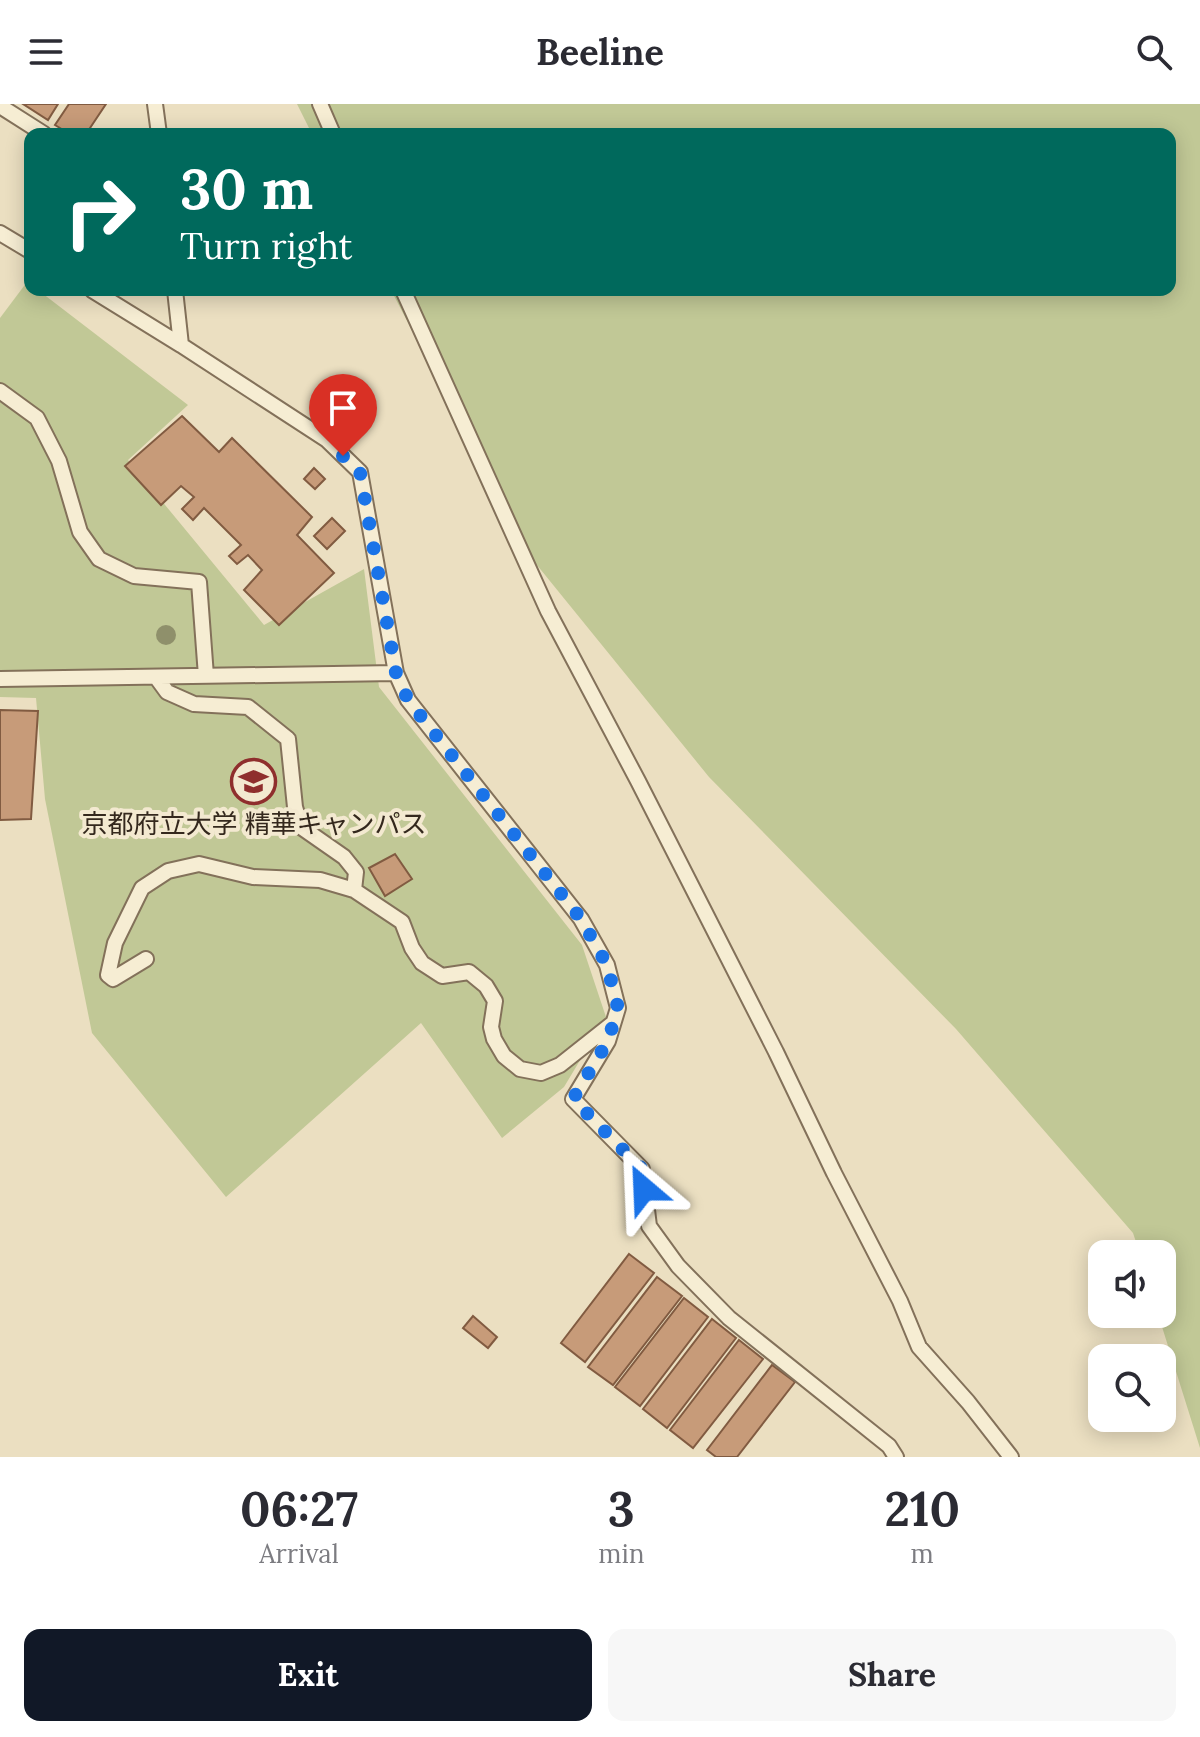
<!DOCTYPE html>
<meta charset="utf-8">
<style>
:root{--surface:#fff;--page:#f7f7f7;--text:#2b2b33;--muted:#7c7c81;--accent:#111827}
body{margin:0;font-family:Lora,"Noto Sans JP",serif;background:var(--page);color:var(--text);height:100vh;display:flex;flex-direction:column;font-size:30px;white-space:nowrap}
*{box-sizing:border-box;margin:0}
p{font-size:26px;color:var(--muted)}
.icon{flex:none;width:44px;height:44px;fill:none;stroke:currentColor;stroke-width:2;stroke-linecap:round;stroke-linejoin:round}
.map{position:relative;height:1353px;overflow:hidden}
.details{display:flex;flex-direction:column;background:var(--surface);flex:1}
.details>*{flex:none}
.hud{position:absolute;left:24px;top:24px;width:1152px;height:168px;border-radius:16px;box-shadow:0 4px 20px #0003;background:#00695c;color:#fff;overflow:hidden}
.buttons{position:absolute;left:1088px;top:1136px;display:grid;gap:16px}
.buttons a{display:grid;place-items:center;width:88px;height:88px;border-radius:16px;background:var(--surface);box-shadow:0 4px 20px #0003;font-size:40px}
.pin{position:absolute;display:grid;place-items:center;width:68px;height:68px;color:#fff;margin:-82px -34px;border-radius:50% 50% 50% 0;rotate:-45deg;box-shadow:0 0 8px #0007}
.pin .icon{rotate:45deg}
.me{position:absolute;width:88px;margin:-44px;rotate:334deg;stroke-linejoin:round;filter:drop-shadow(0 0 6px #0008)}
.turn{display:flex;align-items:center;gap:28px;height:168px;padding:0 24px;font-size:36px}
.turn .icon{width:104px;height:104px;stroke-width:2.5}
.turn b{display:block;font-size:56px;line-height:68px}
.eta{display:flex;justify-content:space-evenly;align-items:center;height:136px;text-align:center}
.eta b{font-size:48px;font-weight:700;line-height:56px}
.primary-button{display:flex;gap:16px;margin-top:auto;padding:16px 24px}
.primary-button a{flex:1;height:92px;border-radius:16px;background:var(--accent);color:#fff;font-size:32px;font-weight:700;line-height:92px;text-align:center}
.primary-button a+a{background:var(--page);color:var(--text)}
header{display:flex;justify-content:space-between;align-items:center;height:104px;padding:0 24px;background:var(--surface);font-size:36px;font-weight:700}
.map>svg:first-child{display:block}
.green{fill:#c1c896}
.building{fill:#c79b79;stroke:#815b41;stroke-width:2}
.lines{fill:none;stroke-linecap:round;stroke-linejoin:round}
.service-casing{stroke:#83715a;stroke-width:18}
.service{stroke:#f6edd3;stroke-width:14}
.tree{fill:#8f906b}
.route{stroke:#1a73e8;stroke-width:14;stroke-dasharray:0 25.2}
.labels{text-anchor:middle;stroke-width:8;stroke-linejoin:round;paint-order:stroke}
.poi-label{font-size:26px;fill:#34281d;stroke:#f3e9d0}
</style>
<header><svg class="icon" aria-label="menu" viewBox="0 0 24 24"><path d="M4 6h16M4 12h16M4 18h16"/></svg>Beeline<svg class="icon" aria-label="search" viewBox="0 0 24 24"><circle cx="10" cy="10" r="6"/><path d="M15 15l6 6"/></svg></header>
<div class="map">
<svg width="1200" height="1353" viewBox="0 0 1200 1353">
<rect width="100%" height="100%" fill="#ebdfc1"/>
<path class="green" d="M297 0H1200V1344L1158 1210H1162V1150H1140L1133 1129 956 925 709 673 528 450 391 186H1170V30H312Z
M27 178 30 180V186H38L188 301 128 356 264 521 364 465 379 583 582 841 606 913 564 983 502 1034 421 919 226 1093 92 929 45 695 36 594 0 593V214Z"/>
<path class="building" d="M23 0H58L48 16Z
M69 0H106L86 30H70L55 21Z
M182 312 219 348 232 334 312 413 297 431 334 469 279 521 244 486 262 466 248 451 237 460 229 452 241 441 204 404 193 416 182 405 194 393 181 382 161 401 125 362Z
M314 364 325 375 315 385 304 375Z
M332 414 345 427 327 445 314 432Z
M0 606 38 607 31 715 0 716Z
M395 750 412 775 385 792 369 764Z
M629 1150 654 1169 585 1258 561 1239Z
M657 1173 682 1192 613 1281 588 1263Z
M684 1194 708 1213 640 1302 615 1283Z
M473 1212 497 1233 488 1244 463 1224Z
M712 1215 736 1234 667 1324 643 1305Z
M739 1236 763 1255 693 1344 670 1326Z
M772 1261 795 1278 737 1353H716L707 1346Z"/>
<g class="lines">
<defs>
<path id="service" d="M155 0 159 30
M320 0 333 30
M0 2 44 30
M0 129 30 147
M92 186 181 241
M175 186 181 241 327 336 360 368 396 569 408 596 581 815 607 861 618 904 608 937 573 995 642 1065 649 1122 678 1162 729 1214 889 1342 896 1353
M403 186 548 507 638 677 776 948 834 1069 900 1197 919 1243 968 1298 1011 1353
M0 287 37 314 59 357 80 428 99 455 134 472 199 478 206 572
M0 575 396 569
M354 786 402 818 412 844 422 859 442 872 469 868 486 882 495 897 491 923 494 935 504 952 520 965 541 969 560 961 613 919
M146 855 113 875 108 871 115 839 142 784 168 767 199 760 253 773 320 776 354 786 356 768 344 753 301 723 295 703 288 635 248 603 194 600 167 588 156 573"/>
</defs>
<use href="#service" class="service-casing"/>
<use href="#service" class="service"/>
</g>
<circle class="tree" cx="166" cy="531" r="10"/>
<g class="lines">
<path class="route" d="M343 352 360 368 396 569 408 596 581 815 607 861 618 904 608 937 573 995 642 1065 644 1085"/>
</g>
<defs>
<symbol id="university-ring" viewBox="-11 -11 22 22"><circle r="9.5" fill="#f3e9d0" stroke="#8f2e2d" stroke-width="1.5"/><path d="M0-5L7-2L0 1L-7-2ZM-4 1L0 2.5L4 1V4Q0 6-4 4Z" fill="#8f2e2d"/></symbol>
</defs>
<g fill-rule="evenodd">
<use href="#university-ring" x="228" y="652" width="51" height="51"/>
</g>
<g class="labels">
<g class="poi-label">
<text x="254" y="729">京都府立大学 精華キャンパス</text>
</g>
</g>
</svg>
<div class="buttons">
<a><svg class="icon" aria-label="sound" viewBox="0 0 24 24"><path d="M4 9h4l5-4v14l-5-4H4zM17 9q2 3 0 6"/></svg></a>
<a><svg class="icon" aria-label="search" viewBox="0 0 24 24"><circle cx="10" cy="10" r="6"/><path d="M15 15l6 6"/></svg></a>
</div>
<div class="pin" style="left:343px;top:352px;background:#d93025"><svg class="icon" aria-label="arrive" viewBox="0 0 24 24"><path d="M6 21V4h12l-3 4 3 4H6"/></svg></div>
<svg class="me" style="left:644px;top:1085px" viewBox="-20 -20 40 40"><path d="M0-17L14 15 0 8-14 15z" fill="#1a73e8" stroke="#fff" stroke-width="4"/></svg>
<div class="hud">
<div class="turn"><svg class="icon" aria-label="right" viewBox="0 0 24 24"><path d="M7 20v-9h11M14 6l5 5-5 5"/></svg><div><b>30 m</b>Turn right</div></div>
</div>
</div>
<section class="details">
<div class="eta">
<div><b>06:27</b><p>Arrival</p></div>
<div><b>3</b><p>min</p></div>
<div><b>210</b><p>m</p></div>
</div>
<div class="primary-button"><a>Exit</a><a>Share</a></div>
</section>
